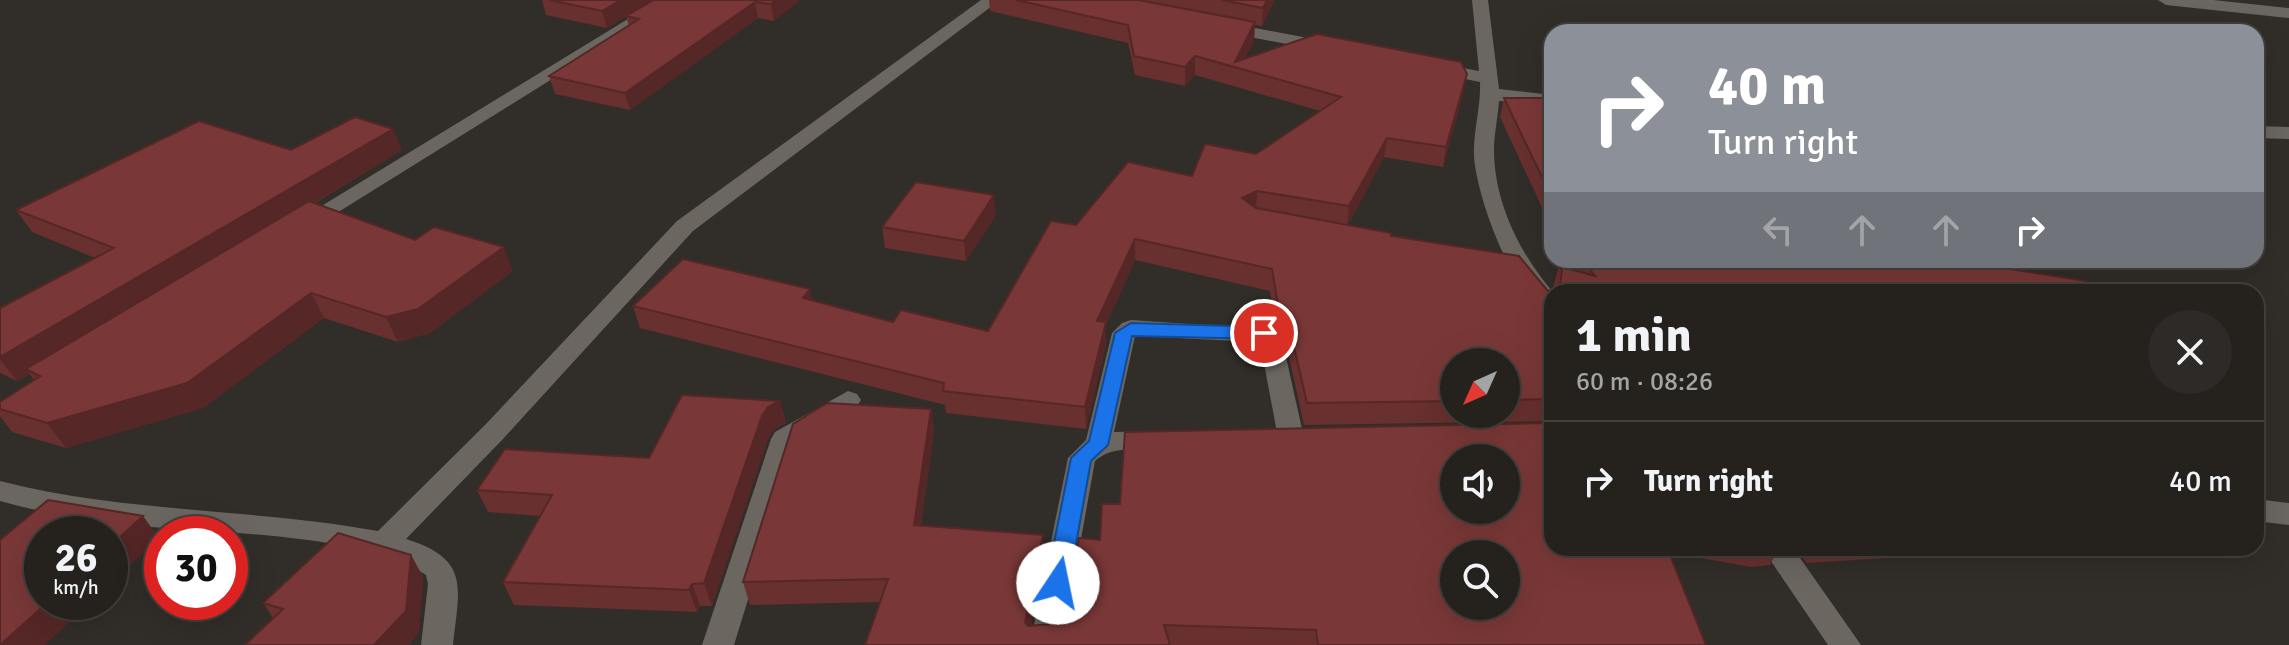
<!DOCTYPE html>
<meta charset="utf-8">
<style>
:root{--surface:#25221e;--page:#2d2a27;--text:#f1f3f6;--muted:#a3a4a4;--line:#423f3c}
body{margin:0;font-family:Signika,sans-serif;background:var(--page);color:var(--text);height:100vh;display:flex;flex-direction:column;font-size:30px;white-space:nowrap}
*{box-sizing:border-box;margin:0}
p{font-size:26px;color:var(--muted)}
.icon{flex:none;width:44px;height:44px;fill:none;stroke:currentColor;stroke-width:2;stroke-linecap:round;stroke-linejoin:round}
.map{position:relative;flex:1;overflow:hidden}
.drawer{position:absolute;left:1544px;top:284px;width:720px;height:272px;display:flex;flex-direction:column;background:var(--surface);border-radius:24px;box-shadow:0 8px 32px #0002,0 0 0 2px var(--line)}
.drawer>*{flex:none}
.banner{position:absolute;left:1544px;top:24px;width:720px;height:244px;border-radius:24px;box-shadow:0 8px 32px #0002,0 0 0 2px var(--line);background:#8c9099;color:#fff;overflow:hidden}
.needle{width:52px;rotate:225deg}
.buttons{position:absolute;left:1440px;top:348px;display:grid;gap:16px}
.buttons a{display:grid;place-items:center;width:80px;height:80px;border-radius:50%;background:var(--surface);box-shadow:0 8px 32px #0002,0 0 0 2px var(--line);font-size:40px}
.speed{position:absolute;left:24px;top:516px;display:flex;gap:16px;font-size:40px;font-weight:700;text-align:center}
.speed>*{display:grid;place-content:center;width:104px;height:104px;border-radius:50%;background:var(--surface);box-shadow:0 8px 32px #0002,0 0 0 2px var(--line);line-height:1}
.speed small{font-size:20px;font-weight:400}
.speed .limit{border:12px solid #d22;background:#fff;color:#111}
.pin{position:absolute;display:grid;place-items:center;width:68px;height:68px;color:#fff;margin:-34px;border:4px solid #fff;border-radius:50%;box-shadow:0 2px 8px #0007}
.me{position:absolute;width:88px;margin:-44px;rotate:11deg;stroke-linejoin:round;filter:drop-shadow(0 0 6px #0008)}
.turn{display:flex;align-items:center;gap:28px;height:168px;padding:0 32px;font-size:36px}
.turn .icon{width:104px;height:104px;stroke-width:2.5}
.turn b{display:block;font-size:56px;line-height:68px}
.lanes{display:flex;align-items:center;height:76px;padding:0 32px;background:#0003;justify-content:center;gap:40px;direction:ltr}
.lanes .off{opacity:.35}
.round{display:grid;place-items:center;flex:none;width:84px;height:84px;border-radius:42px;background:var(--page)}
.head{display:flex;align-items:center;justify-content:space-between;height:136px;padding:0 32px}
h1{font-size:48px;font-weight:700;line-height:60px}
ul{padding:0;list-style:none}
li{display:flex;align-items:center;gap:24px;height:120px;padding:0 32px;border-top:2px solid var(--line)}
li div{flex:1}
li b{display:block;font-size:30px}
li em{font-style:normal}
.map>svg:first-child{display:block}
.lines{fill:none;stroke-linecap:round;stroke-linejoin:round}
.minor{fill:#6b6660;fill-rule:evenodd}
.wall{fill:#68302f;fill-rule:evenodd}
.shaded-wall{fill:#552726}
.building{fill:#793837;stroke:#552726;stroke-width:2;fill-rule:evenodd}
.route{fill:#1a73e8;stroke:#114b97;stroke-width:2}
</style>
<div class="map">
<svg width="2289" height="645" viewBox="0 0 2289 645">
<rect width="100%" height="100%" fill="#312d28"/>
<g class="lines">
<path class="minor" d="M659 0H679L311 229H295L292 224Z
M981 0H1000L693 231 503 439 406 539C471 559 459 588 453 645H421L428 584 426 575C369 535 223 533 151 527 100 522 49 515 0 501V481C123 513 253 508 378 531L485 425 677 221Z
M1472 0H1488L1499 89 1552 95V107L1499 101C1498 117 1494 134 1494 150 1494 202 1520 254 1553 292L1552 312C1513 302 1476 194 1474 156 1473 131 1481 107 1480 82L1430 72 1427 68 1436 63 1479 71Z
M2158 0H2213L2289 8V18L2166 5Z
M1224 22 1329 42 1338 47 1329 52 1218 31 1215 27 1218 23Z
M2256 126 2289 127V139L2256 138Z
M1131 320 1280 330 1304 438 1300 445 1291 447 1282 445 1278 438 1260 342 1135 336 1114 432 1155 431 1164 433 1168 440 1164 447C1141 453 1115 443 1095 461L1062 645H1030L1068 458 1086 440 1112 333 1122 323Z
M848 391 857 394 861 400 857 406 796 444 734 645H702L771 439 775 432Z
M2256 499 2289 503V525L2256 521Z
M1762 548H1793L1861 645H1828Z"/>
</g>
<path class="wall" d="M542 0H653L607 28 546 15Z
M654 0H800L774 21 758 18 630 110 555 94 549 76 629 26 626 16Z
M989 0H1275L1262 26 1255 25 1254 41 1245 58 1467 74 1463 93 1443 167 1384 157 1348 225 1391 236 1552 292V421L1304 425 1283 329 1276 327 1270 291 1135 260 1106 325V344L1086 429 946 413 945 405 640 328 633 306 813 300 893 322 988 331 1076 225 1192 176 1256 154 1320 111 1195 75 1185 86 1135 75 1128 43 990 11ZM1454 362H1506V414H1454Z
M1504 98H1552V229L1500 117Z
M393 129 402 150 315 203 415 240 513 271 430 333 398 342 324 318 203 408 66 448 12 432 0 416V402L34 380 30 374 17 381 0 373V308L95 258 32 232 16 210Z
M996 215 966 261 885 248 882 227Z
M1566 260H1900L2086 292H1556L1553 287 1559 266 1570 269Z
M780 401 786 423 774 429 768 438 712 606H700L697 612 514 605 503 582 540 516 488 512 477 490 649 458Z
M931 409 934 431 921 526 1045 558 1031 625 1064 623 1100 540 1120 504 1552 548H1779L1770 565 1751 567 1668 552 1706 645H865L880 602 750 605 743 582Z
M1795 548H1954L1950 554 1807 563Z
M411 555 423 577 419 633 273 618 263 603Z"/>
<path class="shaded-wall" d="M621 0H653L607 28 602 11Z
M776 0H800L774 21 771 4Z
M1267 0H1275L1262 26 1263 8Z
M755 2 758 18 630 110 625 93Z
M1255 22 1254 41 1240 69 1235 62Z
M1195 56V75L1185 86V67Z
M1467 74 1463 93 1443 167 1446 147Z
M393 129 402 150 32 372 26 369 30 374 17 381 0 359V357Z
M1387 138 1384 157 1347 227 1349 206Z
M1257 191 1256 211 1242 198Z
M994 195 996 215 966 261 964 241Z
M1135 239V260L1106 325V344L1086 429 1085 407 1097 321Z
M504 247 513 271 430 333 398 342 386 317Z
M810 289 815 310 803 298Z
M311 293 324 318 203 408 66 448 47 423Z
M780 401 786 423 774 429 768 438 712 606 704 583 762 416 768 407Z
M931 409 934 431 918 548 914 525Z
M143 516 159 538 110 584V546Z
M1043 535 1045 558 1027 644 1025 622Z
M411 555 423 577 419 633 409 645H374Z
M692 584 700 606 697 612 689 590Z
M48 602H91L45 645H1Z"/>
<path class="building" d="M550 0H621L602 11Z
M654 0H776L771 4 755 2 625 93 549 76 639 19 626 16Z
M1016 0H1138L1255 22 1235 62 1317 34 1461 62 1467 74 1446 147 1387 138 1349 206 1257 191 1242 198 1256 208 1391 233V236L1519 256 1547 290 1554 292H1552V399L1506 400V362H1454V401L1307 403 1285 308 1278 305 1272 269 1135 239 1097 321 1106 322 1085 407 943 391 944 383 633 306 683 259 810 289 803 298 893 322 901 310 988 331 1051 221 1076 225 1128 162 1192 176 1205 144 1256 154 1341 97 1195 56 1185 67 1134 56 1128 25Z
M1222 0H1267L1263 8Z
M1504 98H1552V198Z
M355 117 393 129 0 357V308L114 248 16 210 199 121 291 150Z
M916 182 994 195 964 241 882 227Z
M309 201 415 240 434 227 504 247 418 309 386 317 311 293 187 383 47 423 0 409V402L40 376 26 369Z
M1583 260H1900L1901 261 1952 260 2086 281V292H1559L1562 271 1559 266 1595 276Z
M682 395 780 401 768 407 762 416 704 583 692 584 689 590 503 582 552 495 477 490 505 449 649 458Z
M827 403 931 409 914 525 1043 535 1025 622 1028 626 1064 623 1079 538 1100 540 1102 504H1120L1125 432 1552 423V548H1667L1706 645H1318L1316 630 1164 625 1170 645H865L888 579 743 582 793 424ZM1454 458H1506V510H1454ZM1454 554H1506V606H1454Z
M48 500 143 516 110 546V534H42V602H48L0 645V540Z
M338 533 411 555 406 611 374 645H245L283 609 263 603Z"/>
<path class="route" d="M1131 323 1264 327 1273 333 1264 339 1132 336 1108 445 1091 461 1069 583 1066 589 1058 592 1050 589 1046 583 1071 458 1089 441 1115 333Z"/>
</svg>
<div class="buttons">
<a><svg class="needle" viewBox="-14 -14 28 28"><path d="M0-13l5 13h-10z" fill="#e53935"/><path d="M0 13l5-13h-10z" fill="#a3a4a4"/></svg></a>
<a><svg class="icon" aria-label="sound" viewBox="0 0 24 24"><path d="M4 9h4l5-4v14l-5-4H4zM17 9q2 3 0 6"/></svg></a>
<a><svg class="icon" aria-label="search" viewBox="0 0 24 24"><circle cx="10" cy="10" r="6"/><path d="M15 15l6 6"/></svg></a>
</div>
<div class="speed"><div>26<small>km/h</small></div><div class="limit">30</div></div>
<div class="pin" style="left:1264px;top:333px;background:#d93025"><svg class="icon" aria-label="arrive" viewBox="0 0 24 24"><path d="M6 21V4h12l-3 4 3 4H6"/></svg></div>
<svg class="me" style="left:1058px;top:583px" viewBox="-20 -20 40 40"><circle r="19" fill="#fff"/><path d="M0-13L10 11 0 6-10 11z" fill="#1a73e8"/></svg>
<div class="banner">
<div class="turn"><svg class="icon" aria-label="right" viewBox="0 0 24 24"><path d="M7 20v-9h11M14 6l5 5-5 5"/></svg><div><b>40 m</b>Turn right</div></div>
<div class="lanes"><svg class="icon off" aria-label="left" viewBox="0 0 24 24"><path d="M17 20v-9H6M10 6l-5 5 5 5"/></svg><svg class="icon off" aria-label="ahead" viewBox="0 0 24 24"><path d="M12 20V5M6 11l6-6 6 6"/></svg><svg class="icon off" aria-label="ahead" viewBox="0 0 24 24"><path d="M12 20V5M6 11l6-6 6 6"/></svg><svg class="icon" aria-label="right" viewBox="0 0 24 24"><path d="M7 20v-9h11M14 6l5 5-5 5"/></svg></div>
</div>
<section class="drawer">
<div class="head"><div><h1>1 min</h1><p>60 m · 08:26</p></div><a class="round"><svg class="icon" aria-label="close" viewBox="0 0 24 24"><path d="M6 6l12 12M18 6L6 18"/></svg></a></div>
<ul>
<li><svg class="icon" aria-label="right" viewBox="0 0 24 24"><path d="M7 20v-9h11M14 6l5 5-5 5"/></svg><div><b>Turn right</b></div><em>40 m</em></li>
</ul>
</section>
</div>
